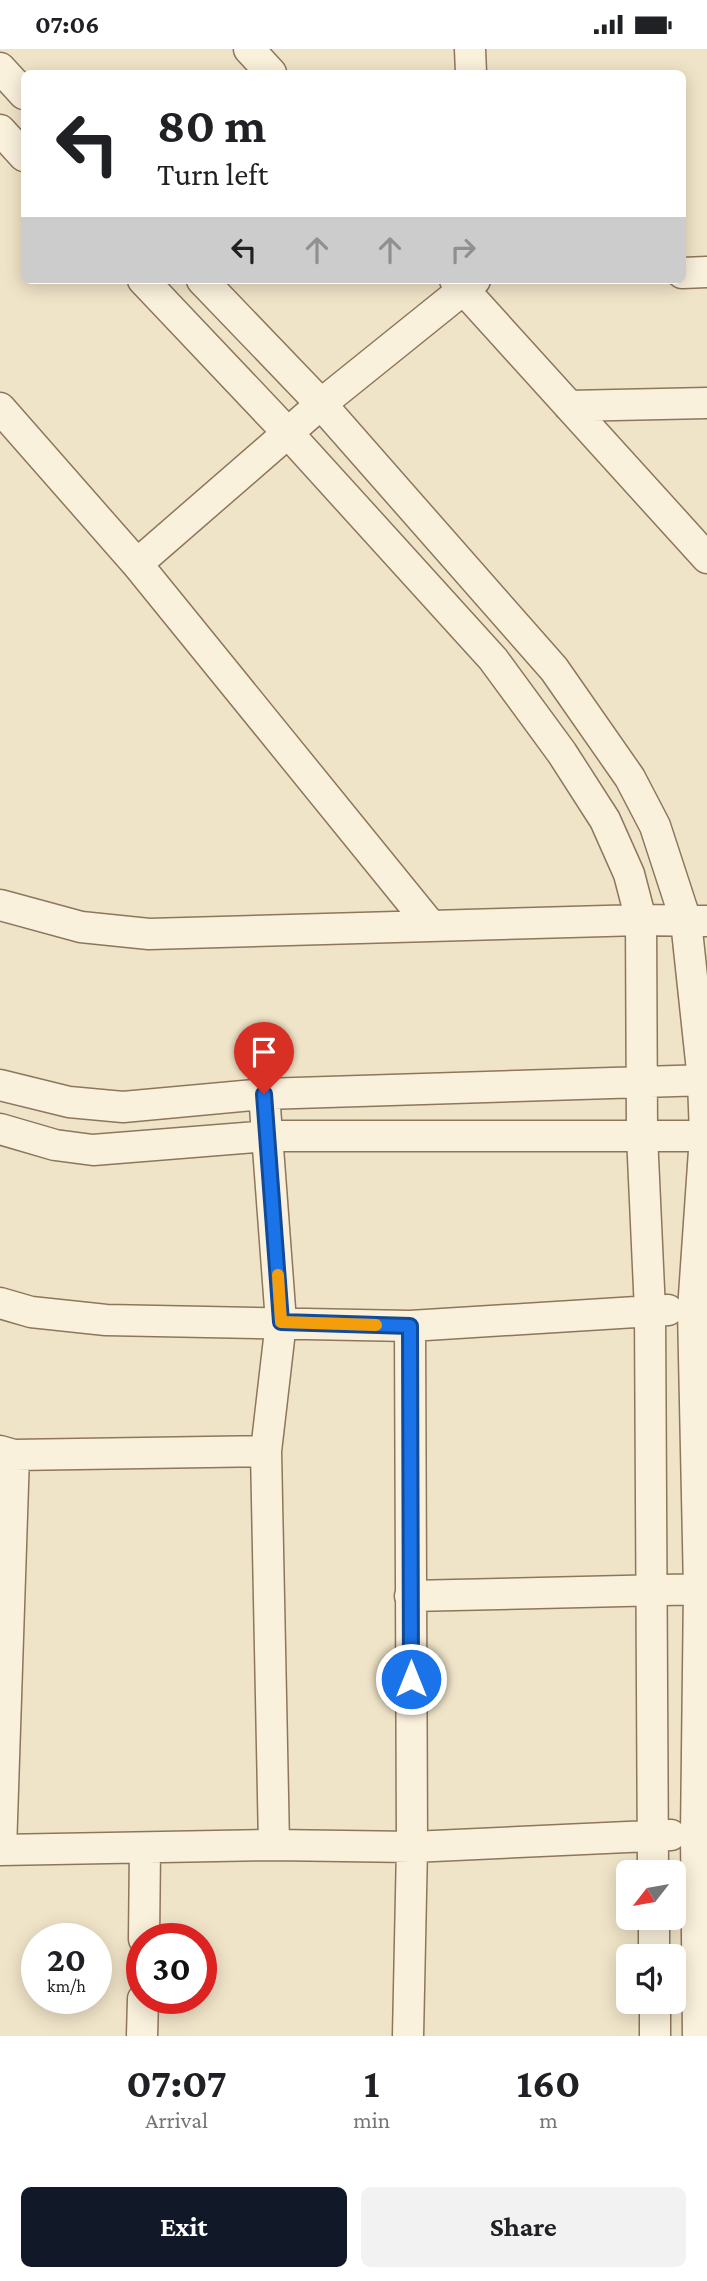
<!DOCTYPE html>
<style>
:root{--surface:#fff;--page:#f2f2f2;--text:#202124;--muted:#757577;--accent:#111827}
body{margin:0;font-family:"Crimson Pro",serif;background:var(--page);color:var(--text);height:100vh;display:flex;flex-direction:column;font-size:26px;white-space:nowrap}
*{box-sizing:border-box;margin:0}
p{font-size:23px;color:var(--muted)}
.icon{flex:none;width:38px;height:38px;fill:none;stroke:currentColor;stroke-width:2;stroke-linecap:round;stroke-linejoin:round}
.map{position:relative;height:1987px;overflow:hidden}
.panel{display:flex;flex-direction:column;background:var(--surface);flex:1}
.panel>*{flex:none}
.top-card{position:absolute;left:21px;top:21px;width:665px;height:214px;border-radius:10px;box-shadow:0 4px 18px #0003;background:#fff;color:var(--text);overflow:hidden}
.needle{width:46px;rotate:239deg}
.tools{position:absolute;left:616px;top:1811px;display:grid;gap:14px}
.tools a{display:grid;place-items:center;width:70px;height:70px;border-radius:10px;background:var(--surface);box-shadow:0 4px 18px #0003;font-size:35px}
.speed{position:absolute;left:21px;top:1874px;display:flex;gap:14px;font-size:35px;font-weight:700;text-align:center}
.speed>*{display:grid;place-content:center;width:91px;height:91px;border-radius:50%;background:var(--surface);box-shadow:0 4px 18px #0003;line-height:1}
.speed small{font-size:18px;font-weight:400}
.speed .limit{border:10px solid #d22;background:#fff;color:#111}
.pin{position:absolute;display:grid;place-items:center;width:60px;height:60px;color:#fff;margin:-72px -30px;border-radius:50% 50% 50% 0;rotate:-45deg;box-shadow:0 0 7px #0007}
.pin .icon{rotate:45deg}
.me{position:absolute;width:77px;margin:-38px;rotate:0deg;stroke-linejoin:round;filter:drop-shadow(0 0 5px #0008)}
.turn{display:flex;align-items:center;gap:24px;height:147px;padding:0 21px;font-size:32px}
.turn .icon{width:91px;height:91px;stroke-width:2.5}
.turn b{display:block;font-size:49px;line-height:60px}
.lanes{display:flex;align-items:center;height:66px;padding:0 21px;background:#0003;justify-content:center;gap:35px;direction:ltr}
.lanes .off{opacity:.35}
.eta{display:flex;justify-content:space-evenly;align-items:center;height:119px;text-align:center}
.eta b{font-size:42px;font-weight:700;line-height:49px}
.cta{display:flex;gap:14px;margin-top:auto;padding:14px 21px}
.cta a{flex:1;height:80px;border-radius:10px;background:var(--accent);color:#fff;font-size:28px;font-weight:700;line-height:80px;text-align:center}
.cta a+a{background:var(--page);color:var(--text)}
.status{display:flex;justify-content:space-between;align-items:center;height:49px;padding:0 35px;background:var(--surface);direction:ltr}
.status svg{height:19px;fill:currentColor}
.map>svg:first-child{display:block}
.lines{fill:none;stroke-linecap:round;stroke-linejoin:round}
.minor-casing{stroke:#8d765c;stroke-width:33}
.minor{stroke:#faf1dc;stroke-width:30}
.route-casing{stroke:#114b97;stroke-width:18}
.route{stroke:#1a73e8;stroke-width:12}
.slow{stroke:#f59e0b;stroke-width:12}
</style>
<div class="status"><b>07:06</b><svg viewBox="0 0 49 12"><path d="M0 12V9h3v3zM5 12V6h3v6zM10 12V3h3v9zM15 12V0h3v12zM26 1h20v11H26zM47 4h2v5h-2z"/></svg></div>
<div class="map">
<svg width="707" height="1987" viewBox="0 0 707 1987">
<rect width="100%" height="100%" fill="#f0e4c8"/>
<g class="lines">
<defs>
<path id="minor" d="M249 0 271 24
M470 0 471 24
M0 19 24 45
M0 81 24 107
M682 224 707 223
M143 231 287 383 493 610 562 704 605 771 629 825 641 871 642 1086 650 1262 653 1824
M202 231 321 355 554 620 630 729 655 777 686 872 703 1031 705 1087 693 1261 699 1540 696 1785 698 1987
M455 231 707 509
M569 357 707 354
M0 359 137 515 431 877
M137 515 321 355 475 231
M0 856 81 878 149 885 641 871 707 872
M0 1036 69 1053 123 1058 264 1045 707 1031
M264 1045 281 1273 266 1402 274 1796
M0 1080 55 1096 93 1101 269 1087H707
M0 1254 31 1263 106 1271 410 1277 668 1261
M0 1402 14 1406 266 1402
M410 1547 707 1540
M0 1801 274 1796 412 1798 671 1786
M1 1801 14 1406
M654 1869V1908
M144 1890 145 1800
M655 1953V1987
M142 1987 143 1950
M408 1987 412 1798 410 1277"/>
</defs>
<use href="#minor" class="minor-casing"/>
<use href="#minor" class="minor"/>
</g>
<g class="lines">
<defs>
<path id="route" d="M264 1045 281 1273 410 1277 411 1630"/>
</defs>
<use href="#route" class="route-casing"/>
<use href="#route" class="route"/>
<path class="slow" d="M278 1226 281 1273 376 1276"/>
</g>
</svg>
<div class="tools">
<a><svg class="needle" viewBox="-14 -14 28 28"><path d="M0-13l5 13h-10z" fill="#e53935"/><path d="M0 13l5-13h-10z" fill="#757577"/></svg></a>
<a><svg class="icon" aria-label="sound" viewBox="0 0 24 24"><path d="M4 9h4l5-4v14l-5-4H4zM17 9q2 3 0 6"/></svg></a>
</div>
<div class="speed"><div>20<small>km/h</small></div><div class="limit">30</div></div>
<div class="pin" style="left:264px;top:1045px;background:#d93025"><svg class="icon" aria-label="arrive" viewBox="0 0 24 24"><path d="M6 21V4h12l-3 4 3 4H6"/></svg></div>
<svg class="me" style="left:411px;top:1630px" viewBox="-20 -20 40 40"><circle r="17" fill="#1a73e8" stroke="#fff" stroke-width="3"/><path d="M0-11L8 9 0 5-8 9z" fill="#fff"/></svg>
<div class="top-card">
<div class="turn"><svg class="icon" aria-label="left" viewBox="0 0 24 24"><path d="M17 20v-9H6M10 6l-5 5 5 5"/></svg><div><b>80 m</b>Turn left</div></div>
<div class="lanes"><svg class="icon" aria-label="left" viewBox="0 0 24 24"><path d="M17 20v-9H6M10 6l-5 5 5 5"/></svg><svg class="icon off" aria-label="ahead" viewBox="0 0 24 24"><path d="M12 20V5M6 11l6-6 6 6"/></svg><svg class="icon off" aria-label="ahead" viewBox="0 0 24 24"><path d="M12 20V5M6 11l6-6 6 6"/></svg><svg class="icon off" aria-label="right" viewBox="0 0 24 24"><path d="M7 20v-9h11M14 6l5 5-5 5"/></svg></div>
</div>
</div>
<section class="panel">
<div class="eta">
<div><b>07:07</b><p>Arrival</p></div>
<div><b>1</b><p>min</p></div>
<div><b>160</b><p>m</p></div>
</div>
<div class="cta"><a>Exit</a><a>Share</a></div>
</section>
